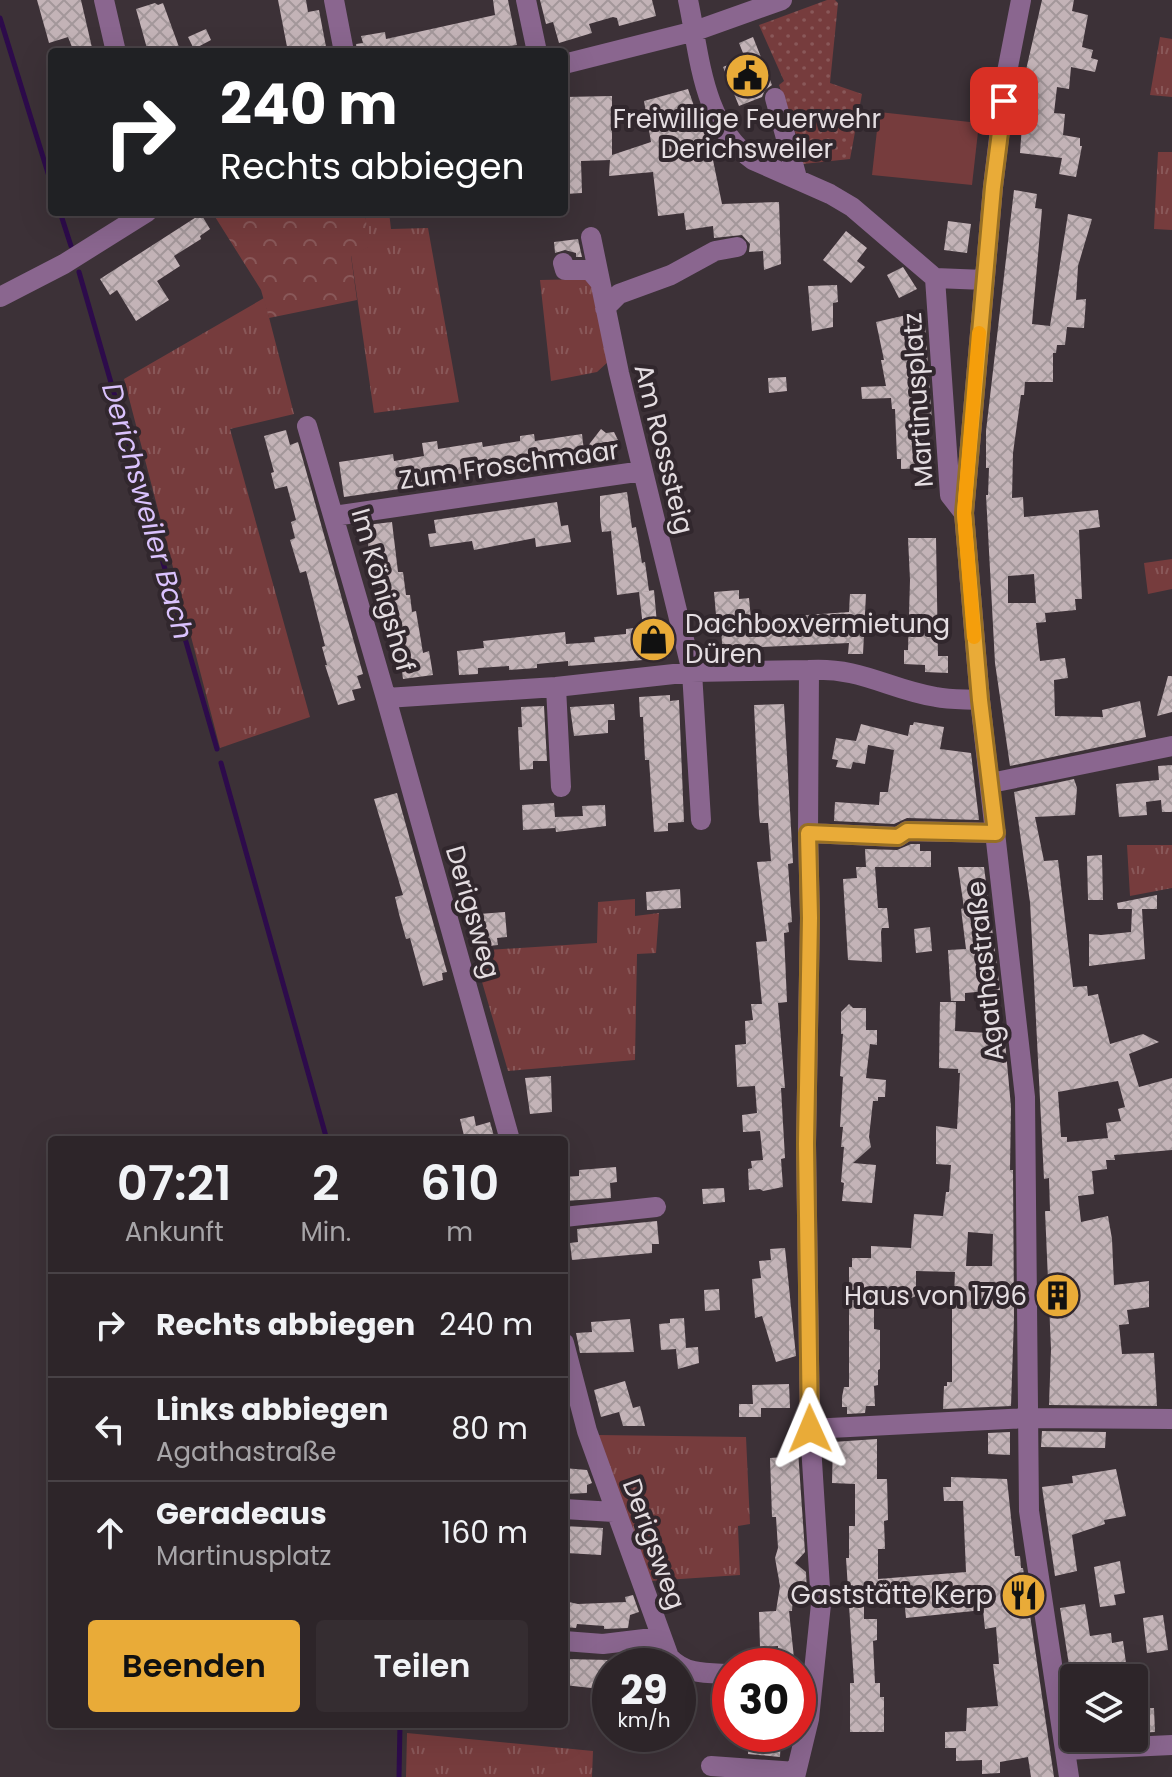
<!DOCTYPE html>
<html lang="de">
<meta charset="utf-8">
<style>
:root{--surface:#2d2529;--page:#352d31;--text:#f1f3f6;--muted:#a7a5a8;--line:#484246;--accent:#e9ab38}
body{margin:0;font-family:Poppins,sans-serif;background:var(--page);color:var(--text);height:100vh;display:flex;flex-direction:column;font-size:30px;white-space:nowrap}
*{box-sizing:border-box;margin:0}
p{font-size:26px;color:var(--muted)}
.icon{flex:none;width:44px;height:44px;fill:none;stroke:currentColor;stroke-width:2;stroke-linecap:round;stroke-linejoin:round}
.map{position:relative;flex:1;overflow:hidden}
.panel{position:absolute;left:48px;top:1136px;width:520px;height:592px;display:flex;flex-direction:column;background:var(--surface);border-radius:8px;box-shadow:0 8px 32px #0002,0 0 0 2px var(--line)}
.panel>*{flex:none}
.banner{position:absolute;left:48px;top:48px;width:520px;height:168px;border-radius:8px;box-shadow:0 8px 32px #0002,0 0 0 2px var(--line);background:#202124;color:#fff;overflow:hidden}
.controls{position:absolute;left:1060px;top:1664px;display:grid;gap:16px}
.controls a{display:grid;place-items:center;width:88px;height:88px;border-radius:8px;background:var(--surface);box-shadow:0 8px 32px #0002,0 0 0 2px var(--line);font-size:40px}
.speed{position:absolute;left:592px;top:1648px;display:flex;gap:16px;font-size:40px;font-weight:700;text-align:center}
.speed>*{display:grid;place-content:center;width:104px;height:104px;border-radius:50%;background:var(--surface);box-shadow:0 8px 32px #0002,0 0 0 2px var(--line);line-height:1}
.speed small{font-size:20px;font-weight:400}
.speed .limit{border:12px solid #d22;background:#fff;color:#111}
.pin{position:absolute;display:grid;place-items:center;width:68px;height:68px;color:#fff;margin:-34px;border-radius:16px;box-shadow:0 4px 12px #0006}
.me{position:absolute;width:88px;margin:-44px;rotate:359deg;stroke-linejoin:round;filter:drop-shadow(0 0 6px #0008)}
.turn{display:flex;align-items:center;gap:28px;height:168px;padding:0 40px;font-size:36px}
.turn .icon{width:104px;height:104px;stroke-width:2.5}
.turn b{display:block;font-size:56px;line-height:68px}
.eta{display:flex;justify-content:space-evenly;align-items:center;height:136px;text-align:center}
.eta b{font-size:48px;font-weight:600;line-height:56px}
.button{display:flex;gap:16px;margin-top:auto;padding:16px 40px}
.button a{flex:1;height:92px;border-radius:8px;background:var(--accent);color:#111;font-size:32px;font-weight:600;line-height:92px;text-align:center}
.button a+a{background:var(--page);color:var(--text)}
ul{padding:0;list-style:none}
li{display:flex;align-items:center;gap:24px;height:104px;padding:0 40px;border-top:2px solid var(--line)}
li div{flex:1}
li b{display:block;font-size:30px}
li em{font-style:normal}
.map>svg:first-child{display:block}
.grass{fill:url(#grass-tufts)}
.forest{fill:url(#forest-crowns)}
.park{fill:url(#park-dots)}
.pitch{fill:#763c3d}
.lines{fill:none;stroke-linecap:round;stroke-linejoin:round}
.stream{stroke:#2d0b4b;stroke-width:5}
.building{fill:url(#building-cross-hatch);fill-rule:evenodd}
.minor{stroke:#8a668f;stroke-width:20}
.route-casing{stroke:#976f24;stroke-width:20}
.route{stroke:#e9ab38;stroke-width:14}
.slow{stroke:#f59e0b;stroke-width:14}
.labels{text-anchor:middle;stroke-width:8;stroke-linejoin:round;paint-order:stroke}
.poi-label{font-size:26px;fill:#e4dde1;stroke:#31272d;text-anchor:end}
.street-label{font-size:26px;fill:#e4dde1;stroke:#31272d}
.water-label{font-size:28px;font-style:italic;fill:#dac2fd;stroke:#31272d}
</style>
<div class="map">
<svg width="1172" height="1777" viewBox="0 0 1172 1777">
<defs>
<pattern id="grass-tufts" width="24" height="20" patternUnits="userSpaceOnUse" patternTransform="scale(2)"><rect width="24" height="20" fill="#763c3d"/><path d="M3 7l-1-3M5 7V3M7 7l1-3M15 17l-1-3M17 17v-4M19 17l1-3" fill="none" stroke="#895859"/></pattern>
<pattern id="forest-crowns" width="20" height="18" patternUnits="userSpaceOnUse" patternTransform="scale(2)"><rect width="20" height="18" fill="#763c3d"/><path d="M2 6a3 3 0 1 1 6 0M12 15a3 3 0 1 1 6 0" fill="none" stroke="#895859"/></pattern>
<pattern id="park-dots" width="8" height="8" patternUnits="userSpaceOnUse" patternTransform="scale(2)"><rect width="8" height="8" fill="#763c3d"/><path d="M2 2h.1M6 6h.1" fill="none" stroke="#895859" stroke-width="1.8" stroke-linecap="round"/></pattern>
<pattern id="building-cross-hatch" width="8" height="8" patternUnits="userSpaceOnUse" patternTransform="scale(2)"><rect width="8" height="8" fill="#c3b3b7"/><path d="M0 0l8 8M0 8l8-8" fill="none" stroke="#a3979a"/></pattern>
</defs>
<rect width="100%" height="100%" fill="#3c3137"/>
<path class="grass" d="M1160 37 1172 39V97L1150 95Z
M1158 152H1172V230L1154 229Z
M365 212H389L391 229 428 228 459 402 374 413 351 255 368 247Z
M587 279 593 283 609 361 597 372 551 381 540 280Z
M264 298 294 414 230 429 310 717 220 748 124 379Z
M1172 559V589L1148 594 1144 563Z
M1127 845H1172V888L1130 896Z
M635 899V916L659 913 656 953 637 954 635 1060 508 1071 473 951 597 943 598 902Z
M598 1435 746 1437 750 1524 738 1526 740 1575 651 1581Z
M407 1733 593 1751 592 1777H406Z"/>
<path class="forest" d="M212 212H365L369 247 351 256 357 300 269 318 261 290Z"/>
<path class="park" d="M827 0H835L838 3 830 83 862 94 850 159 803 164 798 140 779 85 784 81 759 25Z"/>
<path class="pitch" d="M879 112 979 123 972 185 872 175Z"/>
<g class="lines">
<path class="stream" d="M0 18 52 186
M60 212 71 246
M79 272 217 749
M221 763 327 1140
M399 1777 400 1724"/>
</g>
<path class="building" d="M37 0H81L93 52H74L68 37 49 43Z
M278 0H306L308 12 319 10 327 52H288Z
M493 0H508L517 45 464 52H357L356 44 363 43 361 36 385 32 386 39 495 15Z
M540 0H652L656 16 619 26 617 18 613 17 589 24 592 33 559 43 553 22 546 24Z
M1042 0H1074L1072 11 1088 15 1082 47 1093 50 1091 58 1098 60 1095 72 1071 67 1069 89 1057 87 1054 113 1065 114 1063 135 1080 138V146H1082L1076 177 1059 174 1062 158 1020 153 1026 70Z
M155 3 158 5 163 3 179 47 164 52H148L136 9Z
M206 29 211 40 194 49 188 37Z
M753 37 772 85 765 90 762 97 739 106 723 67 745 58 739 43Z
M688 89 694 106 698 105 705 121 722 204 779 202 781 264 764 270 763 251 749 252 750 244 742 235 714 238 713 226 686 230 684 213 658 216 653 172 609 176 610 160 581 161 582 193 566 194 564 154H569L564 97 612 96V155L651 142 644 101Z
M1014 190 1037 194 1035 208 1042 209 1032 324 1050 326 1068 214 1092 219 1078 266 1076 300 1086 299 1084 328 1067 327 1065 345H1057L1056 353H1053V382H1025L1024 395H1021L1013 453 1012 498 1023 497 1024 517 1098 510 1100 527 1079 530 1082 599H1075L1076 610 1045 613 1046 622 1036 623 1040 661 1065 658 1068 678 1054 680 1055 716 1103 717 1102 710 1140 701 1146 737 1010 766 995 663 986 495H988L989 468H986V431ZM1034 574 1036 603H1008V576Z
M201 214 210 229 200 236 201 239 174 256 180 266 157 281 169 300 136 321 117 290 110 295 100 279Z
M948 221 971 224 967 253 944 250Z
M846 231 867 248 857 261 865 267 851 283 823 260Z
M578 239 582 257H576V253L565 250 555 253 554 242Z
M903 267 917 289 899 298 887 275Z
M837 285 838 302 833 303V327L812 331 808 286Z
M924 311 933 434H925L926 468 901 469V459H897L895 409H892L891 398 862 399 861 387 886 386 881 360H884L876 322Z
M786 377 787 391 769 393 768 378Z
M601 429 606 433 614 432 619 442 616 446 618 457 506 473 505 466 420 481V486L344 497 339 462 393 454 394 461 424 456 422 443 437 441 438 449 482 442 483 447 520 441V436L534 434 535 441 582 434 584 451Z
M286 430 290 445 298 442 363 674 357 676 361 688 352 690 355 700 338 705 325 665H327L322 647 325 646 306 571 300 573 290 540 295 538 291 522 296 520 287 486 275 489 271 473 274 472 264 436Z
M627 492 632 528 636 527 642 563 645 562 649 591 642 592 654 590 657 624H662L668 658 568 666V661L537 664V668L509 670V666L478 668V674L459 675 457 651 484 648 483 641 565 632 566 644 595 642 594 637 626 634V629L643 627 639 592 617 595 611 531 602 532 600 517V496Z
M557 502 561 526 568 525 571 542 536 547 535 538 474 550 472 541 430 547 428 534 436 533 434 520Z
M392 522 398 572H403L406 595H410L412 612 416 611 423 653 429 651 433 675 403 679 397 636H391L386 601H380L373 553H369L366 525Z
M908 538H936L938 656H948V673L925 672V665L904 664V650H908L910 580Z
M739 590V599L749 598 751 619 849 612 850 594H866L863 654H848L849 643 742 648 743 654 723 655 721 630 708 631 707 615H716L714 592Z
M1168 676H1172V712L1157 716Z
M670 695V701L679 700 684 822 668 823V831L654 832 649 760H645L643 717H640L639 697Z
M614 704 615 720H608V733L574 736 570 707Z
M784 704 793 863 788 864 792 922 788 923 789 932 784 933 787 1002 778 1003 785 1088H781L785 1158 781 1159 783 1187 763 1191 760 1189 749 1190 748 1169 752 1168 751 1161 763 1160 760 1131 743 1132 742 1115 757 1113 755 1086 737 1087 735 1045 746 1044 745 1021 753 1020 751 1004H762L756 942 767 941 757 862 771 861 768 823H760L759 815 754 705Z
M544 706 547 761H533V769L520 770 518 727H522L521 707Z
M914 722 944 727 940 749 971 753 979 820 907 818 894 824 834 821 835 802 879 805 880 792H888L894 750 868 745 865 764 853 762 851 769 836 767 838 760 832 759 836 738 856 741 861 724 908 736 910 725H913Z
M1172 765V812H1162L1161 800 1146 802 1147 815 1119 817 1116 784 1159 780 1158 766Z
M1074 779 1077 788 1075 815 1035 817 1044 861 1058 860 1073 987 1087 986 1088 996 1098 994 1110 1044 1143 1034 1159 1042 1129 1054 1139 1087 1172 1078V1150L1114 1155 1115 1160H1106L1107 1169 1092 1171 1094 1194 1078 1196 1081 1222 1108 1216 1112 1239 1114 1285 1149 1281V1307L1127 1310 1129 1324 1119 1325 1122 1354 1154 1353 1157 1406 1049 1405 1051 1349 1045 1211H1050L1049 1178 1044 1179 1030 902 1014 792ZM1118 1081 1125 1107 1118 1109 1121 1121 1106 1123 1108 1138 1067 1142V1137H1061L1058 1092Z
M397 793 447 972 442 973 443 980 423 986 410 938 406 939 399 914 395 897 403 895 374 799Z
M554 803 555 817 583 816 582 806 605 805 606 826 556 832 555 824V828L523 830 522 805Z
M911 844H920V851H931V867H866L865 849 897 850Z
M1102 855 1103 900H1088L1087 856Z
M856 867H875L878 908H887L889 928H882L881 932 882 962 848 960 843 879 857 878Z
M958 867H984L1000 990 965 993V1001H951L948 950 966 949 961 909 964 908Z
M680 889 681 908 647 910 646 892Z
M1157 895V909H1142L1145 959 1089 966V934L1101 935 1131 932 1132 909H1118L1117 903Z
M505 912 507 937 497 938 498 945 481 947 479 914Z
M930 927 932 951 916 953 914 929Z
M940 1002H956L955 1031 987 1033 1004 1030 1011 1107 1010 1170H1013L1014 1318 1011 1406 943 1409 944 1386H947V1382H952V1297H954L955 1272 916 1271V1296L897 1304H874V1329L880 1330V1369L878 1370V1385L874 1386 875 1406H866L865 1413 847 1414V1407H842V1397L844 1387H849V1267H852V1258H871V1246L911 1248 914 1214 943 1216 946 1192H949L951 1165 936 1164V1126L957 1129 960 1073H958V1069L939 1068ZM968 1232 993 1234 992 1266H966Z
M849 1004 853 1008H866V1030H877V1045L870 1044 866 1078 886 1080 885 1097H878V1101H873L869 1137 871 1147 853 1163 876 1165 872 1203 842 1201 844 1183 841 1182 844 1147H841L843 1127H840L843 1077 840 1076 843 1034H841V1012Z
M551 1076 552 1112 530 1114 525 1078Z
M474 1116 476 1126 490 1122 495 1140H465L460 1119Z
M616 1167 617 1182 610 1183 611 1198 564 1201V1177L579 1176V1170Z
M724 1188 725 1202 703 1204 702 1189Z
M657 1221 659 1244H652V1253L572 1260 570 1243 578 1242 577 1229Z
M785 1248 796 1356 776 1362 762 1316 755 1318 752 1279 761 1278 759 1261 771 1260 770 1249Z
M719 1289 720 1310 705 1311 704 1290Z
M684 1318 686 1348 698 1347 699 1363 678 1369 676 1349 661 1350 659 1324 670 1323V1319Z
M630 1319 634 1352 580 1353 576 1333 592 1332 591 1322Z
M625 1381 633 1408 640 1406 645 1426H623L619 1412 601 1417 594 1390Z
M789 1384 790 1408H761V1417H739V1404H753L752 1385Z
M1042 1431 1106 1432 1105 1448 1041 1447Z
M1010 1432V1455L988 1454V1433Z
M797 1436 805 1552 795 1563 806 1572 807 1594 793 1595 792 1611H789L794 1658 778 1657V1646L760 1647 759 1612 776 1611 780 1586 775 1558 778 1548 776 1517H772L770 1458 785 1457 784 1447 789 1446 788 1437Z
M877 1439V1479H887L888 1520 884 1521 885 1549H878V1579L966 1572 963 1501H944L943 1487H951V1477L1007 1479 1015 1556H1020L1021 1568H1023L1054 1777H1031L1028 1757 1000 1762V1773L982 1774V1760L956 1761V1748H945V1732L966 1731 967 1708 998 1706 993 1664H999L996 1627 985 1629 983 1610 906 1618 903 1589 864 1590V1619H877V1640L873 1641 875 1683H880V1697H884V1732H850V1683H854L846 1558H849V1526H855V1484L832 1483 833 1442Z
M564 1468 587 1470 592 1483 587 1485V1493L564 1494Z
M1116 1469 1126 1516 1104 1520 1105 1524 1072 1535 1077 1571 1055 1576 1042 1487 1073 1483 1072 1476Z
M564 1526 603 1528 601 1555 566 1553 564 1550Z
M1120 1561 1125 1593 1114 1595 1116 1605 1100 1607 1094 1567Z
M633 1595 639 1612 630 1615 628 1628 604 1629V1626L577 1624 576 1628 564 1627V1601L578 1604 626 1602 625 1597Z
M1085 1604 1090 1636 1111 1633 1112 1643 1123 1641 1128 1678H1071L1060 1608Z
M1163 1615 1168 1650 1147 1653 1143 1618Z
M564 1659 610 1660V1690L564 1685Z
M1154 1708 1155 1732 1134 1733V1709Z
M749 1734H781L780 1757 748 1754Z"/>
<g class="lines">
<path class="minor" d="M104 0 116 52
M334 0 344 52
M526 0 537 52
M688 0C700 56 702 124 753 160L830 194 852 207 935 278 985 280
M1021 0 1007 72 993 187 964 513 980 700 1025 1097 1029 1511 1069 1777
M564 64 695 31 782 0
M775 98 797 178
M591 237 619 373 692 672 701 820
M563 263 565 270H590L600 282
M935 278 950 495 964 513
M0 297 64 264 147 212
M605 308 619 294 671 275 715 251 737 247
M307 426 386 698 510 1140
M334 516 643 471
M556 687 561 787
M386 698 556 687 692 672 809 670
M991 783 1172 746
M808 833 898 837 907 831 996 833
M564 1217 656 1207
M564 1343 587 1431 669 1657C686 1675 707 1673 730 1674
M810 1429 1028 1418 1172 1419
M564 1509 614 1512
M564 1641 603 1644 661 1637
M1065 1750 1172 1745
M711 1766 796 1772
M795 1777 809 1719 821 1604 810 1429 806 1144 810 918 808 833 809 670C861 667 888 689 936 697 950 700 965 699 980 700"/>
</g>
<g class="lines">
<defs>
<path id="route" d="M810 1429 806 1144 810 918 808 833 898 837 907 831 996 833 980 700 964 513 993 187 1004 101"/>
</defs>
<use href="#route" class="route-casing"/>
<use href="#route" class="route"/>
<path class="slow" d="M974 637 964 513 979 333"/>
</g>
<defs>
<symbol id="civic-disc" viewBox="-11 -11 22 22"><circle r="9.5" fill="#e9ab38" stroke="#31272d"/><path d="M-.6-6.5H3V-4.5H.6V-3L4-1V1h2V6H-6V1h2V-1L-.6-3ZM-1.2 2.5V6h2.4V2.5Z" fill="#111"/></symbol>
<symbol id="shop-disc" viewBox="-11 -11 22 22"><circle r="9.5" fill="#e9ab38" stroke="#31272d"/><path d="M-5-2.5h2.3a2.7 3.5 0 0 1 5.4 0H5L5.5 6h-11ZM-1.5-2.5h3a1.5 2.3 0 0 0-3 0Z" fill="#111"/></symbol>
<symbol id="building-disc" viewBox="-11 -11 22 22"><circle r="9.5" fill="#e9ab38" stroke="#31272d"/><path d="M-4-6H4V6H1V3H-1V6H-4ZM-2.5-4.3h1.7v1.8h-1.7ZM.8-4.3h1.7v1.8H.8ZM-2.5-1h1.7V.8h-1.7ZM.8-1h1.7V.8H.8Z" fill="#111"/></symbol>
<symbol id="restaurant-disc" viewBox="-11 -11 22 22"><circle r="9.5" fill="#e9ab38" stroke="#31272d"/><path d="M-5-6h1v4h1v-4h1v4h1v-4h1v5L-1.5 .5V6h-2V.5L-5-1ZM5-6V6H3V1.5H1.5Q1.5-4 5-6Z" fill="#111"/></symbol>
</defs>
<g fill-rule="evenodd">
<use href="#civic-disc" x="722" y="50" width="51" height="51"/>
<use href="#shop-disc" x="628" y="614" width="51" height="51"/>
<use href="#building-disc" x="1032" y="1270" width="51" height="51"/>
<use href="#restaurant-disc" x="998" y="1570" width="51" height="51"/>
</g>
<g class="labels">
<g class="poi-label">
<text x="747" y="128" text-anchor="middle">Freiwillige Feuerwehr<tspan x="747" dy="30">Derichsweiler</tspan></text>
<text x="685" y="633" text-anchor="start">Dachboxvermietung<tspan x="685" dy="30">Düren</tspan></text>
<text x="1027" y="1305">Haus von 1796</text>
<text x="993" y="1604">Gaststätte Kerp</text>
</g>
<g class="street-label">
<text transform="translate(918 400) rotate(-94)" y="9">Martinusplatz</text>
<text transform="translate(664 449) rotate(76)" y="9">Am Rosssteig</text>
<text transform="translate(509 465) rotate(-8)" y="9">Zum Froschmaar</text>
<text transform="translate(383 590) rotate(74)" y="9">Im Königshof</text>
<text transform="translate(473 912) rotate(74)" y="9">Derigsweg</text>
<text transform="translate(985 971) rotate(-96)" y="9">Agathastraße</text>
<text transform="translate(654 1544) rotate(70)" y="9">Derigsweg</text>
</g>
<g class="water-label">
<text transform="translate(148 511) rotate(74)" y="10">Derichsweiler Bach</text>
</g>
</g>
</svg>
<div class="controls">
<a><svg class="icon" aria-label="layers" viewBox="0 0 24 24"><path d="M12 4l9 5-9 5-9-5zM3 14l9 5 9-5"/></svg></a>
</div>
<div class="speed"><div>29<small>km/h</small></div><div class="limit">30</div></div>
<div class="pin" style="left:1004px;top:101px;background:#d93025"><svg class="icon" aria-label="arrive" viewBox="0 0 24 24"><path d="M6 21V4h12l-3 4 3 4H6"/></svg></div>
<svg class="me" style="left:810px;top:1429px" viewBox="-20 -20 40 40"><path d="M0-17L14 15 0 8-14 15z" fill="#e9ab38" stroke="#fff" stroke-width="4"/></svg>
<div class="banner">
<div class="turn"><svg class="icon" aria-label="right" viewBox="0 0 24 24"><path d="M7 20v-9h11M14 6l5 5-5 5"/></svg><div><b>240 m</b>Rechts abbiegen</div></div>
</div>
<section class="panel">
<div class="eta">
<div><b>07:21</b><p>Ankunft</p></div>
<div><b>2</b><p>Min.</p></div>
<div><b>610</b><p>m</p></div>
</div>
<ul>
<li><svg class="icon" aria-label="right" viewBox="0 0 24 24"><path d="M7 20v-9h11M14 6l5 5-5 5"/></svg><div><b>Rechts abbiegen</b></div><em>240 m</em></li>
<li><svg class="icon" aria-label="left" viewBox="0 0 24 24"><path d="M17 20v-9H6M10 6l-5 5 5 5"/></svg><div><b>Links abbiegen</b><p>Agathastraße</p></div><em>80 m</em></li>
<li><svg class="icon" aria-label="ahead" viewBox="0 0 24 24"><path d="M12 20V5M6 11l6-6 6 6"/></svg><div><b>Geradeaus</b><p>Martinusplatz</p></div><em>160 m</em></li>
</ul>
<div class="button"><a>Beenden</a><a>Teilen</a></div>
</section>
</div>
